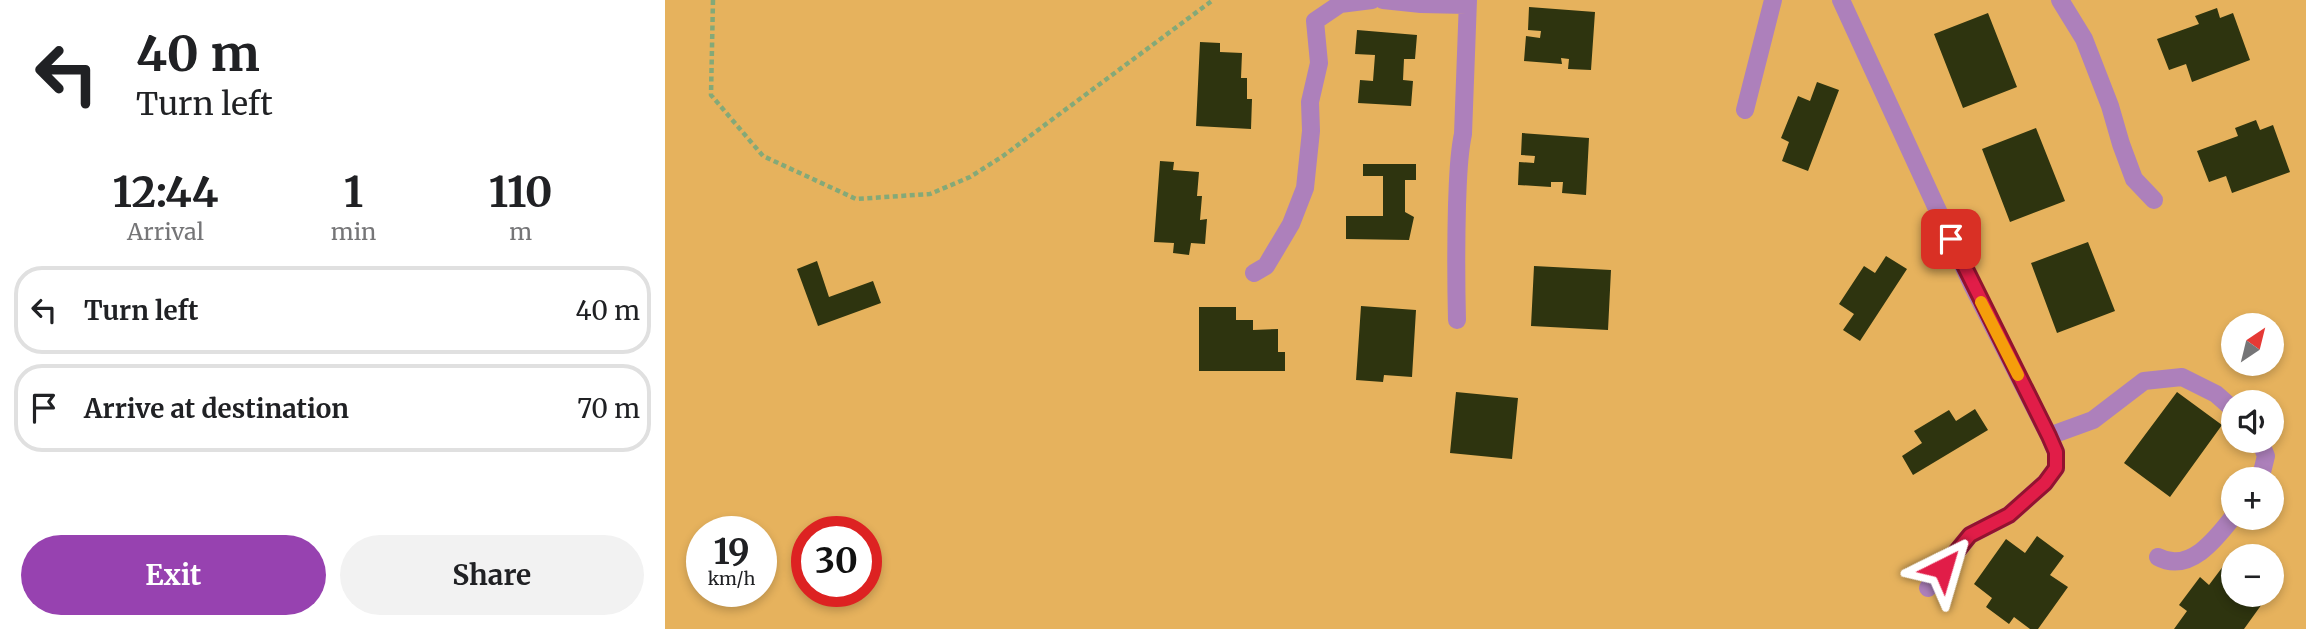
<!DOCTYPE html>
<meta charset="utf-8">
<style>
:root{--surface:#fff;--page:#f2f2f2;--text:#202124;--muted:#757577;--line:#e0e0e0;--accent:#9742b0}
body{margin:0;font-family:Merriweather,serif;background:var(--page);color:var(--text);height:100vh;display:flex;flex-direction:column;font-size:26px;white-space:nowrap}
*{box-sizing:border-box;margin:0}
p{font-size:23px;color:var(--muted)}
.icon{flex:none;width:38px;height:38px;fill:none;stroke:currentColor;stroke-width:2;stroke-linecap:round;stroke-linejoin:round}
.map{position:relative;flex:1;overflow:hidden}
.details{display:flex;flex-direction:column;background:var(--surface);width:665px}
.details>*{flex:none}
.hud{background:#fff;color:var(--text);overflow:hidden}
.needle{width:46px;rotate:35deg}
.tools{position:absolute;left:1556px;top:313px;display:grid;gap:14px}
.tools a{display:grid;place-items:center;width:63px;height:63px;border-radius:50%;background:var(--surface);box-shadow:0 4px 10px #0003;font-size:35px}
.speed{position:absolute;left:21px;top:516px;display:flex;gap:14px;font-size:35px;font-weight:700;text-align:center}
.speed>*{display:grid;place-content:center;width:91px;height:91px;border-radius:50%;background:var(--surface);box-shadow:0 4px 10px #0003;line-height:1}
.speed small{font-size:18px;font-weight:400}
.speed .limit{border:10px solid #d22;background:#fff;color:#111}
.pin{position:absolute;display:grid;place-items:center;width:60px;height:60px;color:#fff;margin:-30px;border-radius:14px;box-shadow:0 4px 10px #0006}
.me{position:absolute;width:77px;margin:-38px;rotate:40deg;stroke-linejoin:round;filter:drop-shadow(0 0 5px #0008)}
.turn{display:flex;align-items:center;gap:24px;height:147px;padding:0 21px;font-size:32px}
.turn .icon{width:91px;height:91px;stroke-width:2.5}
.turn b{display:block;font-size:49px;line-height:60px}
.eta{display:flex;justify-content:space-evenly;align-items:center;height:119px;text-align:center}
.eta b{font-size:42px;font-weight:700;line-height:49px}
.action{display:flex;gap:14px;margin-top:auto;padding:14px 21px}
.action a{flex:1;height:80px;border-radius:42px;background:var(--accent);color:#fff;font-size:28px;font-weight:700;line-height:80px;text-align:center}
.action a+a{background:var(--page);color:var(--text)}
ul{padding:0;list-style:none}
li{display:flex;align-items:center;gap:21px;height:88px;margin:0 14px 10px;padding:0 7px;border:4px solid var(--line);border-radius:28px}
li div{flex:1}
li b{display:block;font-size:26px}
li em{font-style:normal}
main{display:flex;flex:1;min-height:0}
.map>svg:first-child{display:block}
.green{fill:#e6b25d;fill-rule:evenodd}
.building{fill:#2e340f}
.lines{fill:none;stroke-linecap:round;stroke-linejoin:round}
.path{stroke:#84a978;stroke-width:4.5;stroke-dasharray:5 3.5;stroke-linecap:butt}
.street{stroke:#ad80bb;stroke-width:18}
.route-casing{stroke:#92132f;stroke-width:18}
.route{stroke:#e11d48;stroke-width:12}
.slow{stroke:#f59e0b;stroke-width:12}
</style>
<main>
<section class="details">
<div class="hud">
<div class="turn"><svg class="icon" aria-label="left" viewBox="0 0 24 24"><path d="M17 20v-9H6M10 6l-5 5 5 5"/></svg><div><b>40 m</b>Turn left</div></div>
</div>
<div class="eta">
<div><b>12:44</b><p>Arrival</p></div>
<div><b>1</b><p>min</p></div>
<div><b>110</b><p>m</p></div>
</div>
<ul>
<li><svg class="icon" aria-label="left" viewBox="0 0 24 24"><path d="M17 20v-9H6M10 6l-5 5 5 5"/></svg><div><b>Turn left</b></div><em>40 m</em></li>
<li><svg class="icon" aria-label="arrive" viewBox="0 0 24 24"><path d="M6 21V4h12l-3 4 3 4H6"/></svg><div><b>Arrive at destination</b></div><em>70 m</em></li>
</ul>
<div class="action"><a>Exit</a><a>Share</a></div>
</section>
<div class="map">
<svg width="1641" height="629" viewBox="0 0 1641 629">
<rect width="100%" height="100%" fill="#c1f0b1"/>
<path class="green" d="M0 0H1641V629H0ZM1568 326H1606V364H1568ZM1568 402H1606V441H1568ZM1568 480H1606V518H1568ZM37 532H96V592H37ZM142 532H201V592H142ZM1568 556H1606V595H1568Z"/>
<path class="building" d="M864 7 930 12 926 70 903 69 904 59 896 58 897 64 859 61 861 36 875 38 876 31 863 30Z
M1552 8 1555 18 1568 13 1585 60 1527 82 1521 64 1504 70 1492 39 1534 24 1530 16Z
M1323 13 1352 87 1298 108 1269 34Z
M692 30 752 35 750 59H739L738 80 748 81 746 106 693 103 695 80 708 81 710 55 690 54Z
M535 42 555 43V52L577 53 576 78H582V99H587L586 129 531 126Z
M1152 82 1174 90 1143 171 1117 161 1124 142 1116 138 1133 96 1145 101Z
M1591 120 1595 130 1608 125 1625 172 1567 193 1561 176 1544 182 1532 151 1573 136 1570 128Z
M1371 128 1400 201 1345 222 1317 149Z
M857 133 924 138 921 195 897 193 898 182H886V187L853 185 854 162 869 163 870 156 856 155Z
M495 161 509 162 508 170 534 172 532 196H537L535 220 542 219 540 244 526 243 524 255 508 253 509 243 489 242Z
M698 164H751V180H740V212L749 217 744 240 681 239V216H718V176H698Z
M1423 242 1450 311 1392 333 1366 263Z
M1221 256 1242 269 1195 341 1178 330 1189 314 1174 304 1199 266 1210 273Z
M152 261 164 297 208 281 216 303 153 326 132 269Z
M869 266 946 270 943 330 866 326Z
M696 306 751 310 747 377 719 375 718 382 691 380Z
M534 307H571V320H588V330L613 329V352H620V371H534Z
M791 392 853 398 847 459 785 453Z
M1512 392 1557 425 1505 497 1459 463Z
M1310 409 1323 430 1248 475 1237 456 1257 443 1249 431 1284 410 1291 421Z
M1372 536 1399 556 1385 575 1403 587 1373 629H1365L1349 617 1344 624 1321 607 1327 598 1309 584 1341 539 1360 553Z
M1559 565 1568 572V595H1599L1602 597 1579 629H1509L1522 611 1514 605 1535 577 1544 585Z"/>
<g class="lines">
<path class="path" d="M48 0 46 95 98 156 191 199 265 194 305 177 338 156 548 0"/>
<path class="street" d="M718 0 756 4 802 5
M1176 0 1308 287 1384 436 1428 420 1479 381 1517 377 1551 394 1568 409
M1395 0 1419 39 1445 106 1456 144 1469 179 1489 200
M1080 110 1108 0
M589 273 601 266 626 224 640 188 646 131 645 102 654 63 650 21 675 4 707 0
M792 320C791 281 791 243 792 205 793 181 793 157 798 134L803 0
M1595 480 1601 456 1595 441
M1493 557C1524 574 1551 539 1568 517
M1263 588 1305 535 1344 515 1380 483 1391 468V452L1384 436"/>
</g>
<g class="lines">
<defs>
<path id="route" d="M1278 568 1305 535 1344 515 1380 483 1391 468V452L1384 436 1286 239"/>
</defs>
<use href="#route" class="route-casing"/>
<use href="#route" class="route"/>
<path class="slow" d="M1316 302 1353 375"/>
</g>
</svg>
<div class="tools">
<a><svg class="needle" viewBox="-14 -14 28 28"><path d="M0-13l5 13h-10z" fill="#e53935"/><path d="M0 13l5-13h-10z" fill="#757577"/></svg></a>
<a><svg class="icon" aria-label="sound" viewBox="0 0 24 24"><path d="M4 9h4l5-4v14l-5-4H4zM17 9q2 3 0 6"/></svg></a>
<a>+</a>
<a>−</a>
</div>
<div class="speed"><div>19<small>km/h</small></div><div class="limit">30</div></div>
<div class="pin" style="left:1286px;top:239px;background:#d93025"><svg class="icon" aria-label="arrive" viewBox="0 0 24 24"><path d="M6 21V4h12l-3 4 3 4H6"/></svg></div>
<svg class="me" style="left:1278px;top:568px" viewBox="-20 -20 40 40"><path d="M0-17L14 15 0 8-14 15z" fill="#e11d48" stroke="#fff" stroke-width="4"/></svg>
</div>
</main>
